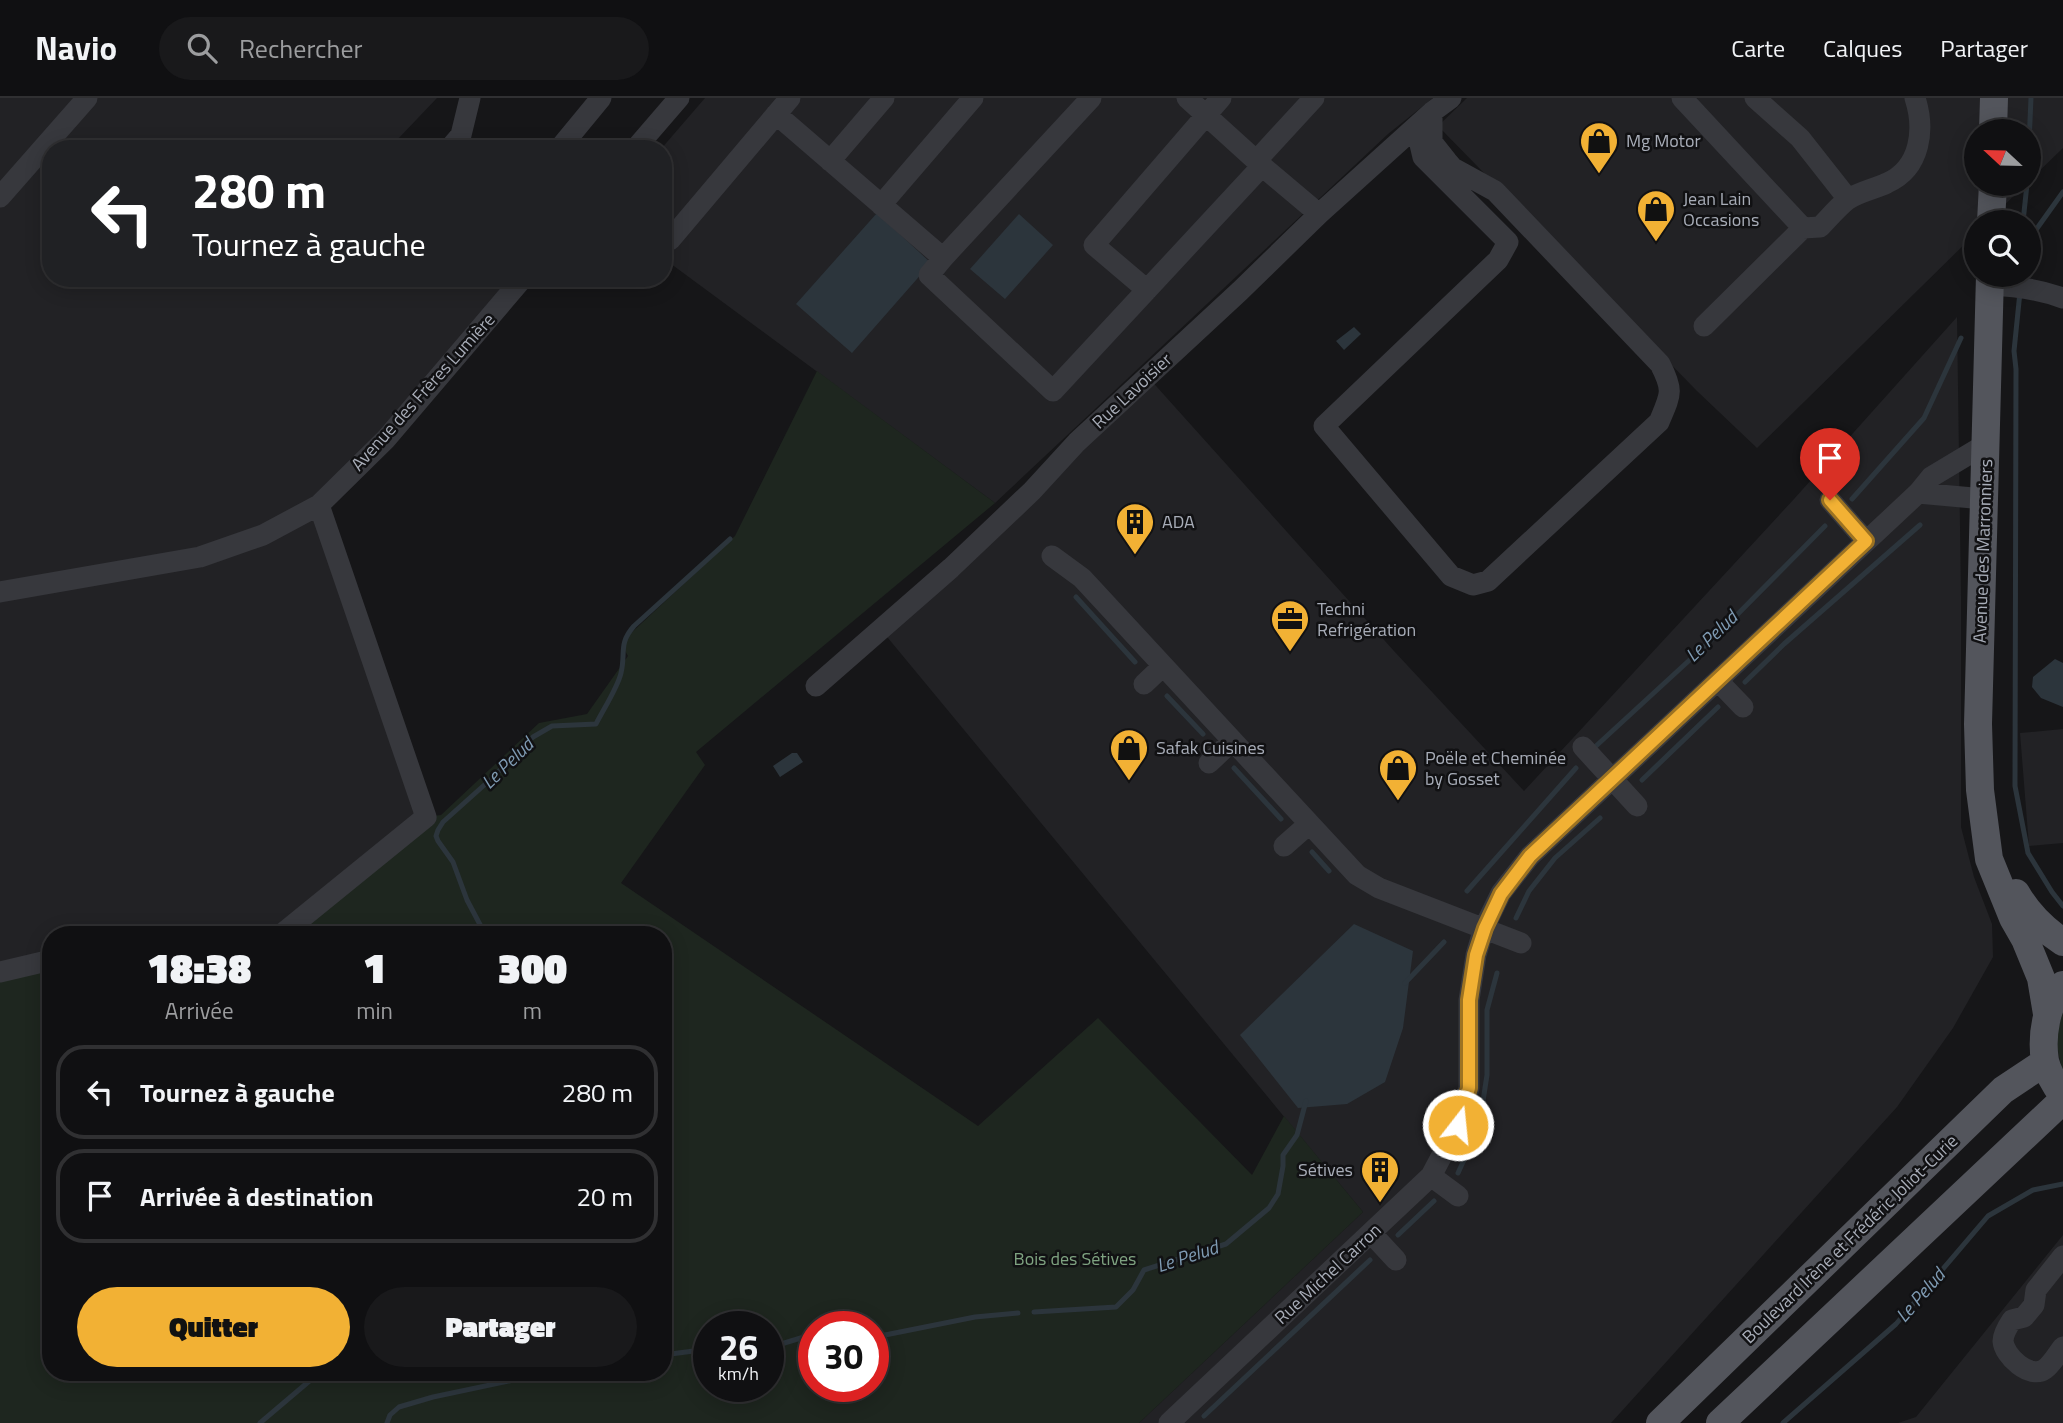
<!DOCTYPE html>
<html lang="fr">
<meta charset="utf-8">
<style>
:root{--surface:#101012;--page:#19191b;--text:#f1f3f6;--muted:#9c9d9f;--line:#303032;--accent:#f2b134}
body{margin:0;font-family:"Titillium Web",sans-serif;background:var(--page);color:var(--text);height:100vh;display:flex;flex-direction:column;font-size:26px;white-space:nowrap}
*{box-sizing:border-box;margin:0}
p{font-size:23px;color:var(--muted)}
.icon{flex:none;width:38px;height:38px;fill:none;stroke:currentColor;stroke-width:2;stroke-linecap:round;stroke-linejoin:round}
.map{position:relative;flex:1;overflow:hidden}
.panel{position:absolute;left:42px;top:828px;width:630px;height:455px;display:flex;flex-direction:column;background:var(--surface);border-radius:28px;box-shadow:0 4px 18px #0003,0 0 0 2px var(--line)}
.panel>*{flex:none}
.guide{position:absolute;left:42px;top:42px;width:630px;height:147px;border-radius:28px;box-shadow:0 4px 18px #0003,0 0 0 2px var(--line);background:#202124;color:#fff;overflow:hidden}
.needle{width:46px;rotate:292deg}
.controls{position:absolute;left:1964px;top:21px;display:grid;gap:14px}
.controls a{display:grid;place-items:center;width:77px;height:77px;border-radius:50%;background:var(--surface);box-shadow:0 4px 18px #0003,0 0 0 2px var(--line);font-size:35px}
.speed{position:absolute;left:693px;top:1213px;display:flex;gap:14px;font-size:35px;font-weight:700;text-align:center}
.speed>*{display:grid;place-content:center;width:91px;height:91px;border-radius:50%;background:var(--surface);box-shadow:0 4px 18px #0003,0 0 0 2px var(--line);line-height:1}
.speed small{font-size:18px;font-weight:400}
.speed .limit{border:10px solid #d22;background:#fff;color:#111}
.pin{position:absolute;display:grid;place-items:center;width:60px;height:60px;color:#fff;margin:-72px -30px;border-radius:50% 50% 50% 0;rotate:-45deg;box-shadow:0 0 7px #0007}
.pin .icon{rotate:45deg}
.me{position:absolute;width:77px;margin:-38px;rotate:16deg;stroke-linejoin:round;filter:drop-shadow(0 0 5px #0008)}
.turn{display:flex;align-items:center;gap:24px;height:147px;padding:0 35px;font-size:32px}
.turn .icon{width:91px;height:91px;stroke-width:2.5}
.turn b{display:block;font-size:49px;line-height:60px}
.eta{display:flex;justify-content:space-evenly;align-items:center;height:119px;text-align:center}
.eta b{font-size:42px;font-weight:800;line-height:49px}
.cta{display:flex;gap:14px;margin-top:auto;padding:14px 35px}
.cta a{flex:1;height:80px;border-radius:42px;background:var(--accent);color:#111;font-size:28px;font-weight:800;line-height:80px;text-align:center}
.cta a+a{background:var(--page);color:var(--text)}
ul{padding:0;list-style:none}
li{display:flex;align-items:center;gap:21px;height:94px;margin:0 14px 10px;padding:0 21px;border:4px solid var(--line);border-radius:28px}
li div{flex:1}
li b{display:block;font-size:26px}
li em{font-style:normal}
header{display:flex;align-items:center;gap:42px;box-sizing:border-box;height:98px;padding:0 35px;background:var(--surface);border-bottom:2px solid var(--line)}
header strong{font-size:33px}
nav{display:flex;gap:38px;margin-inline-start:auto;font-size:24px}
.search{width:490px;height:63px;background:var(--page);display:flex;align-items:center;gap:18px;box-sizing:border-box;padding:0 24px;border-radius:38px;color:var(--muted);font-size:26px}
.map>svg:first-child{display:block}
.built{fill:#222225}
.green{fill:#1e261f;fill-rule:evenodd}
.water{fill:#2c353c}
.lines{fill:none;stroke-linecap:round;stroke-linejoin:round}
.stream{stroke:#2c353c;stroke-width:5}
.minor{stroke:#37383d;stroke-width:21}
.major{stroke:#53555c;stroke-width:28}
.route-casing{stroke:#9d7322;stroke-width:18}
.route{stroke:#f2b134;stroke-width:12}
.labels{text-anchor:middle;stroke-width:5;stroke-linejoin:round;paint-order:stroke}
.poi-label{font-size:18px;fill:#a8adb8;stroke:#111113;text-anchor:start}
.street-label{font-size:18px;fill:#a8adb8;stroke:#111113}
.park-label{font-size:18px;fill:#7fa381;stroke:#111113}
.water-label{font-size:19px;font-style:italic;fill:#7f9bb3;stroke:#111113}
</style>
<header>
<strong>Navio</strong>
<div class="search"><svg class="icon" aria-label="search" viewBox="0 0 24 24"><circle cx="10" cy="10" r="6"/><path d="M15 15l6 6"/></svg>Rechercher</div>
<nav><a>Carte</a><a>Calques</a><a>Partager</a></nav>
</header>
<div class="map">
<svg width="2063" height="1325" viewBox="0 0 2063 1325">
<rect width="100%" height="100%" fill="#161618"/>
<path class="built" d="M0 0H437L397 42 403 51H51V180H503L513 193 319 407 426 719 282 836H51V866L0 879Z
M705 0H1433L1388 36 995 405 663 160V51H661Z
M1467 0H2063V50L2028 84V33H1976V86H2026L1987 124H1976V135L1757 350 1697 293 1438 28Z
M1957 219 1961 498V729L1974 779 1992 826 1993 859 1953 930 1897 1009 1611 1325H1139L1363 1114 883 534 1148 279 1394 553 1524 693 1794 401Z
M2063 631V745L2029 748 2020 635Z
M2063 1137V1325H1898L1916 1319Z"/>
<path class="green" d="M817 273 995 405 696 654 705 667 621 785 978 1028 1098 920 1252 1077 1284 1018 1363 1114 1139 1325H0V879L51 866V1274H663V836H282L426 719 441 717 539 625 587 616 628 558 624 551 628 538 735 438ZM709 1228H768V1288H709ZM814 1228H873V1288H814Z
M2063 915V973C2056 952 2055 935 2063 915Z"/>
<path class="water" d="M877 115 931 165 852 255 796 206Z
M1019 116 1053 147 1005 201 970 171Z
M1354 229 1361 236 1344 252 1336 243Z
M2055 561 2063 565V609L2041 600 2032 589 2033 579Z
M792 655H797L803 664 780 679 773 668Z
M1354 826 1413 853 1403 930 1385 984 1347 1006 1298 1010 1240 937Z"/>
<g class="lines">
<path class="stream" d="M2028 68 2031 0
M2023 124 2027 86
M2028 143 2063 94
M2020 194 2014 253 2016 271 2015 688 2028 755 2052 794 2063 808
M1852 401 1924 320 1961 240
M1076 499 1135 564
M1745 584 1784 546 1920 427
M1167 598 1203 636
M1596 648 1719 535 1825 428
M1234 670 1281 721
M1642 682 1718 609
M1312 754 1329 773
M1467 793 1576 670
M1516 820 1529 793 1555 760 1600 720
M485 836 467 802 453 764 438 743 436 738 438 732 443 724 491 681 533 639 552 628 596 626C603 612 618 589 621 575 626 555 618 546 634 528L730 441
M1405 885 1444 844
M1458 1075 1479 1029 1487 977V912L1497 875
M1398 1137 1434 1103
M1034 1214 1116 1209 1133 1192 1144 1172 1226 1146 1269 1110 1278 1096 1283 1068V1057L1297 1037 1306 1003
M873 1237 880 1238 975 1219 1018 1215
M768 1250 804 1239 814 1240
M663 1257 709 1251
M1204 1318 1370 1162
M260 1325 320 1274
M387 1325 390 1317 399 1309 433 1299 551 1274
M1783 1325 1896 1226 1988 1118 2033 1092 2063 1086"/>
<path class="minor" d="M1682 0 1803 130 1704 228
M1755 0 1800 40 1848 101
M1432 14V44L1447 63 1453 70 1495 93 1660 266C1674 293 1671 296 1659 324L1488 483 1473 487 1451 478 1324 328 1498 162 1508 144 1423 59 1419 42Z
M776 16 943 160 929 177 1053 293 1262 68 1187 0
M449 51 461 37 470 0
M559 51 601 0
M635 51 679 0
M830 63 884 0
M1256 63 1314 0
M1262 68 1319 116
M0 99 87 0
M881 107 973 0
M1803 130 1820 129C1828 121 1837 110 1847 102 1858 94 1875 91 1887 85 1921 70 1925 31 1915 0
M670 142 790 0
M943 160 1091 0
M1989 187C2016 188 2038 191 2063 200
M1147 192 1094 147 1221 0
M1918 395 1984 401
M1830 402 1866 443
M1052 458 1082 480 1357 777 1379 790 1521 845
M0 494 200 459 263 437 319 407 386 341 523 180
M1718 583 1743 609
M1144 586 1163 568
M816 588 951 470 1032 393 1077 344 1240 193 1319 116 1432 14 1451 0
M1583 649 1637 708
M1209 665 1232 643
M1284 748 1309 726
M282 836 426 719 319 407
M0 874 51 862
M1431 1078 1458 1098
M1371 1135 1396 1162
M2063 1158 2036 1192 2034 1207 2024 1219 2012 1222C2008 1228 2003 1236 2003 1243 2004 1258 2030 1282 2045 1271 2052 1266 2058 1255 2063 1249
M1169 1325 1431 1078 1458 1027 1469 990V902L1476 857 1484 830 1501 795 1530 758 1918 395 1931 379 1986 346"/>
<path class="major" d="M1993 33 1994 0
M1991 124 1993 86
M1990 177 1978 626 1980 692 1989 761 2013 820 2025 841 2041 880 2047 916
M2016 795C2028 816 2043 831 2063 844
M2063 887C2046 906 2041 938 2045 963 2048 976 2056 988 2063 998
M1660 1325 2003 992 2045 964
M1720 1325 2063 1002"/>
</g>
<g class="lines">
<defs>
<path id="route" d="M1458 1027 1469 990V902L1476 857 1485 830 1501 796 1530 758 1866 443 1830 402"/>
</defs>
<use href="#route" class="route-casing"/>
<use href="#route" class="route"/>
</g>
<defs>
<symbol id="shop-pin" viewBox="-11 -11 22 30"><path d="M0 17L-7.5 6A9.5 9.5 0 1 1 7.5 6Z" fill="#f2b134" stroke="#111113"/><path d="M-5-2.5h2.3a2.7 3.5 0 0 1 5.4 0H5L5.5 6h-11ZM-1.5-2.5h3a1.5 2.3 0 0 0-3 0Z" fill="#111"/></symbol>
<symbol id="building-pin" viewBox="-11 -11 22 30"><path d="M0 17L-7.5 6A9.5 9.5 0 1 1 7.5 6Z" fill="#f2b134" stroke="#111113"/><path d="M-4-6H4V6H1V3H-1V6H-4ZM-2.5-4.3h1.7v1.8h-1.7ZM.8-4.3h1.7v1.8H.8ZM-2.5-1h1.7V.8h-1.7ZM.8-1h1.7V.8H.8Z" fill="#111"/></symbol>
<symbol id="office-pin" viewBox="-11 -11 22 30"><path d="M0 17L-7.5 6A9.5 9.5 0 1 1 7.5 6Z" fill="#f2b134" stroke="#111113"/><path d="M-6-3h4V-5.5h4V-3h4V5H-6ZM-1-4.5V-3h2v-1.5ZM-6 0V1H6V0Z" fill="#111"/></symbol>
</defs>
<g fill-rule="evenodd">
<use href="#shop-pin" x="1577" y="21" width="44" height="60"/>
<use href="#shop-pin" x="1634" y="89" width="44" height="60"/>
<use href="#building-pin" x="1113" y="402" width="44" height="60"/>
<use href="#office-pin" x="1268" y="499" width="44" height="60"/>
<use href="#shop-pin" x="1107" y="628" width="44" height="60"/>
<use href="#shop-pin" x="1376" y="648" width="44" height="60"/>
<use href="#building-pin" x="1358" y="1050" width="44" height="60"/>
</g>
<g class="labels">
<g class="poi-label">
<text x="1626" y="49">Mg Motor</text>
<text x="1683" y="107">Jean Lain<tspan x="1683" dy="21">Occasions</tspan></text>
<text x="1162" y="430">ADA</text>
<text x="1317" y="517">Techni<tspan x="1317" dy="21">Refrigération</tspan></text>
<text x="1156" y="656">Safak Cuisines</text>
<text x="1425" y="666">Poële et Cheminée<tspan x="1425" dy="21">by Gosset</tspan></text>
<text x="1353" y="1078" text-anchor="end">Sétives</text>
</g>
<g class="street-label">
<text transform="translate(1132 293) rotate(-43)" y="6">Rue Lavoisier</text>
<text transform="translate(423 294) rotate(-48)" y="6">Avenue des Frères Lumière</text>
<text transform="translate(1983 453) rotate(-88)" y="6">Avenue des Marronniers</text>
<text transform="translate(1850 1141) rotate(-44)" y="6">Boulevard Irène et Frédéric Joliot-Curie</text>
<text transform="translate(1328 1176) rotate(-43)" y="6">Rue Michel Carron</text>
</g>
<g class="park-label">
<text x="1075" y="1167">Bois des Sétives</text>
</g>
<g class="water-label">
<text transform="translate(1711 538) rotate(-44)" y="7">Le Pelud</text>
<text transform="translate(507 665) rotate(-44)" y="7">Le Pelud</text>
<text transform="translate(1187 1158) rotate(-18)" y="7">Le Pelud</text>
<text transform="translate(1920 1197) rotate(-49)" y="7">Le Pelud</text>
</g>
</g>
</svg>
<div class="controls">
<a><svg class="needle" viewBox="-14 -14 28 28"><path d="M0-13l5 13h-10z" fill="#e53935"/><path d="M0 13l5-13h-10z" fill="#9c9d9f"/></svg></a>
<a><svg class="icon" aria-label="search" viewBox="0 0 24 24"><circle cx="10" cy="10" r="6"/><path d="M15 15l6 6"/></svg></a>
</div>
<div class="speed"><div>26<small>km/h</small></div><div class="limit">30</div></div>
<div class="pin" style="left:1830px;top:402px;background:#d93025"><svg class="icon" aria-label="arrive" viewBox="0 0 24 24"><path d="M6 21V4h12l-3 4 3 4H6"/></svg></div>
<svg class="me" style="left:1458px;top:1027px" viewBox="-20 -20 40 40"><circle r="17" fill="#f2b134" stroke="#fff" stroke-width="3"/><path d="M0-11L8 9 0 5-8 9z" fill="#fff"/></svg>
<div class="guide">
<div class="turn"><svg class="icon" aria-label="left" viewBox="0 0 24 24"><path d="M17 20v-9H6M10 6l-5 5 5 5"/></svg><div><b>280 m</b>Tournez à gauche</div></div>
</div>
<section class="panel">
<div class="eta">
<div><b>18:38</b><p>Arrivée</p></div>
<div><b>1</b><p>min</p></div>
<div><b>300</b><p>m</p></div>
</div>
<ul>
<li><svg class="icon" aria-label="left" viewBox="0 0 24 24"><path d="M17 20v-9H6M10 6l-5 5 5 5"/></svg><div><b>Tournez à gauche</b></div><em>280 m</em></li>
<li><svg class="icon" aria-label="arrive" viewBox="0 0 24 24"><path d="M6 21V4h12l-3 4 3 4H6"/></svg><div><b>Arrivée à destination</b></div><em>20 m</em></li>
</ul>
<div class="cta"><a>Quitter</a><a>Partager</a></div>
</section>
</div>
